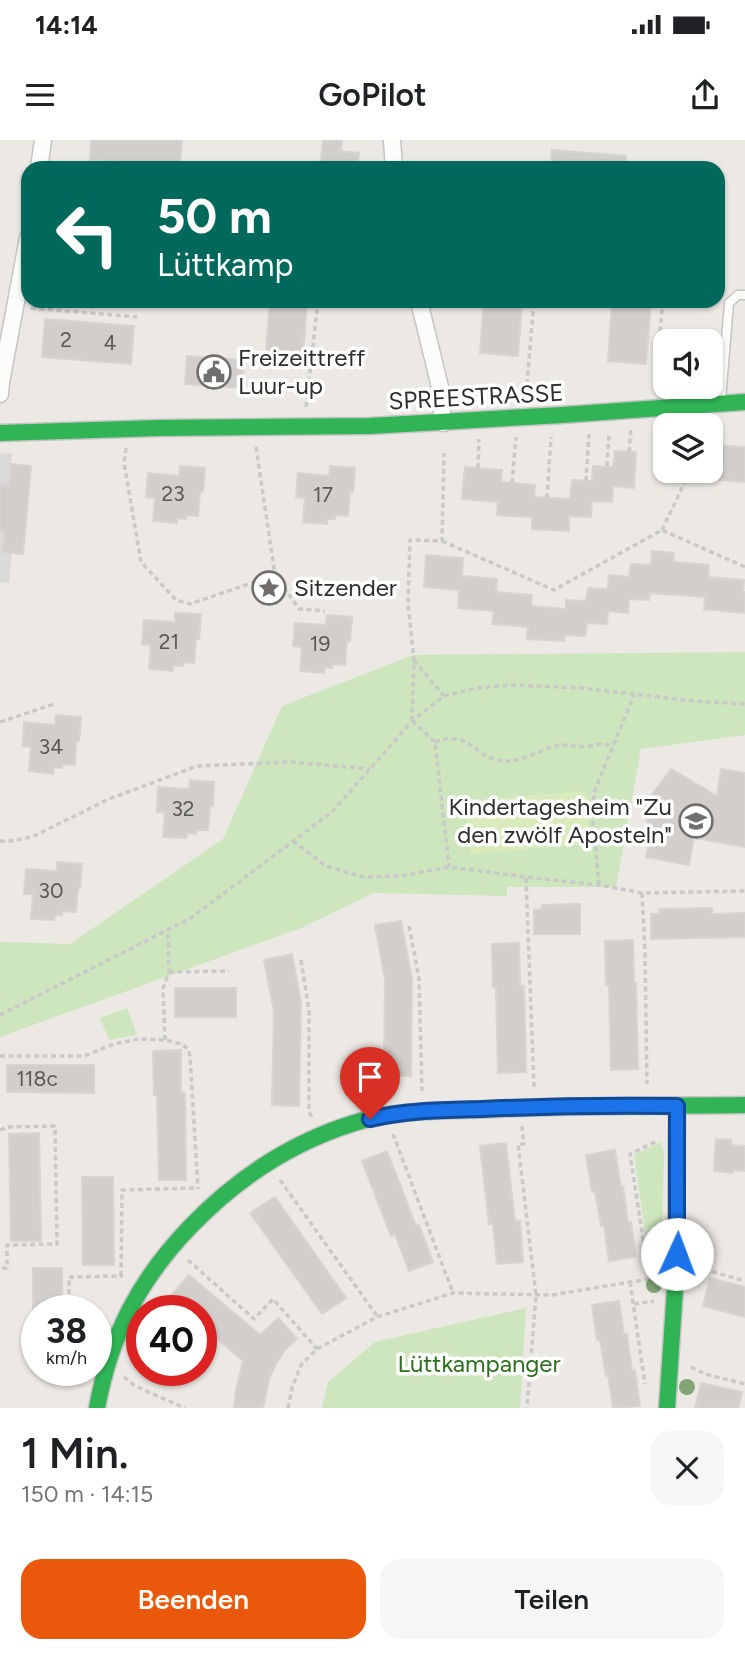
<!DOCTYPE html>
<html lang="de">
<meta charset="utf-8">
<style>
:root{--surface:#fff;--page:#f6f6f6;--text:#202124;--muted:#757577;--accent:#ea580c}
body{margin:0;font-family:Figtree,sans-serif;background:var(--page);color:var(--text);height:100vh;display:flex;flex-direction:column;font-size:26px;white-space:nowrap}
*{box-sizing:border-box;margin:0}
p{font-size:23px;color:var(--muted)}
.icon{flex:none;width:38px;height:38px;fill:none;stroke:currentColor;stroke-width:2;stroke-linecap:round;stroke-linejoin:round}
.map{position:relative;height:1268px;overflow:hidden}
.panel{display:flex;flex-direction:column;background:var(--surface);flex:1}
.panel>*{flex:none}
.guide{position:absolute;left:21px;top:21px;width:704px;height:147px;border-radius:21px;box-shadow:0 2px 5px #0004;background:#00695c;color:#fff;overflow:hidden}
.tools{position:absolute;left:653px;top:189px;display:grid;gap:14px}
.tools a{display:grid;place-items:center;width:70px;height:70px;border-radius:14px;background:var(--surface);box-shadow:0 2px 5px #0004;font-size:35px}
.speed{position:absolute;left:21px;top:1155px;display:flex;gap:14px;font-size:35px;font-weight:700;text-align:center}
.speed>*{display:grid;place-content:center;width:91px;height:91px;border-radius:50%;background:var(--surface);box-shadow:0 2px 5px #0004;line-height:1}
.speed small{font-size:18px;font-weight:400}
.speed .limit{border:10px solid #d22;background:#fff;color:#111}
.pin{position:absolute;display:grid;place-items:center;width:60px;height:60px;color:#fff;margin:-72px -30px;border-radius:50% 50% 50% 0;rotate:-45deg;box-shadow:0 0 7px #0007}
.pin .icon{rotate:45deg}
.me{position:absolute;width:77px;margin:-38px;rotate:2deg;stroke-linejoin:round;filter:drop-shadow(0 0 5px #0008)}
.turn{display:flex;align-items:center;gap:24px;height:147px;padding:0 21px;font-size:32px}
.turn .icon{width:91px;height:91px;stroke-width:2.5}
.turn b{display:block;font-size:49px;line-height:60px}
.round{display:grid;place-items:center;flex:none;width:74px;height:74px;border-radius:21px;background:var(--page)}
.head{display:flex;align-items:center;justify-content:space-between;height:119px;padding:0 21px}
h1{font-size:42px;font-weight:600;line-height:52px}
.cta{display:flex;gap:14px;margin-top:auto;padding:14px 21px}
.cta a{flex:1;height:80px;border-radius:21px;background:var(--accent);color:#fff;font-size:28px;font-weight:600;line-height:80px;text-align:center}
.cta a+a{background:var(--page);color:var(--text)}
.status{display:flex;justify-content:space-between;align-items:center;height:49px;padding:0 35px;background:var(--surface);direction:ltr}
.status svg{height:19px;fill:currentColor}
header{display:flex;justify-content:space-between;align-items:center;height:91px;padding:0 21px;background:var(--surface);font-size:32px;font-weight:600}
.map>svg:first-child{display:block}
.industrial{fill:#dcd9db}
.green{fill:#cee6be}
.pitch{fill:#d9eabb}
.building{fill:#d1cecb;stroke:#d7d4d0;stroke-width:2}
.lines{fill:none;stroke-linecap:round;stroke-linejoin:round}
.lane-casing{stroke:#c5c4c5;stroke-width:11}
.street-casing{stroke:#c5c4c5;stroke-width:19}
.fast-casing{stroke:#c5c4c5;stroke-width:19}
.path{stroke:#c9c9c8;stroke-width:3.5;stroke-dasharray:5 3.5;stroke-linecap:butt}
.lane{stroke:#fcfcfb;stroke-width:8}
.street{stroke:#fcfcfb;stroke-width:16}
.fast{stroke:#30b455;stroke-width:16}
.tree{fill:#82a575}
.route-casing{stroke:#114b97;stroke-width:18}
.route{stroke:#1a73e8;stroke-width:12}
.labels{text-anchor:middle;stroke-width:7;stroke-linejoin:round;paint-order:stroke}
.number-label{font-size:21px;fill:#585857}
.poi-label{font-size:24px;fill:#2e2e2e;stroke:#fff;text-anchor:start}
.street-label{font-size:24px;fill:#2e2e2e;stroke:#fff}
.park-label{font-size:24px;fill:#2c6e1b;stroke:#fff}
</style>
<div class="status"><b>14:14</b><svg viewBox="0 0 49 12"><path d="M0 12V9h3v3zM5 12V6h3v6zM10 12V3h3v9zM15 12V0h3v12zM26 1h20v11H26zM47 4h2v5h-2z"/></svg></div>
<header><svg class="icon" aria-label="menu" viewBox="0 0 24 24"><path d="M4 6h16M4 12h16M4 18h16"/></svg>GoPilot<svg class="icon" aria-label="share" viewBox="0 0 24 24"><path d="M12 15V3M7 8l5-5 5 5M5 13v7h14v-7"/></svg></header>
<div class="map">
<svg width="745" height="1268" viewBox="0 0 745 1268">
<rect width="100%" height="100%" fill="#ece8e4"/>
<path class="industrial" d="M12 313 3 411 12 413 9 443 0 442V314Z"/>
<path class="green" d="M745 512V595L641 609 616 747H507V756L374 753 301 788 0 897V802L70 804 223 699 282 566 413 515Z
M127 868 137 895 109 900 100 878Z
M660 1002 664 1012 662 1112 648 1114 634 1015Z
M526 1168 520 1268H322L328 1242 375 1202Z"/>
<path class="pitch" d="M585 651 590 704 471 714 466 661Z"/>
<path class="building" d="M91 0H182L180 26 90 20Z
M323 0H342L341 11 359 13 357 28H320Z
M552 10 626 16V28H551Z
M270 161H307L303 215 266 212Z
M484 161H522L518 216 480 213Z
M612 161H651L646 224 608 221Z
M45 179 134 186 131 224 42 217Z
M187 216 244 220 242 248 185 244Z
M713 305 745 307V342L711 339Z
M615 311 636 312 634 348 613 346 612 362 592 361 591 377 569 376V391L532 389V377L497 375 498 362 462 359 465 327 502 330 501 342 535 345 534 357 570 359 572 340 592 341 593 326 613 327Z
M11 324 31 326 23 414 3 412 5 392H0V345H9Z
M180 326 205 328 203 352H200L198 376 186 375V379L177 378V383L153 381 155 358 146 357 148 333 179 336Z
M330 326 355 328 353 352H350L348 376 335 375V379H327V384L303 382 305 358 296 357 298 333 329 336Z
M652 411 674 413 673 422 709 425 708 437 744 440 743 452H745V473L704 469 705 457 650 453 649 460 629 459 628 473 608 471 607 484 587 483 585 496 564 495V501L527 499 528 487 492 484 494 471 458 468 459 450 424 447 426 415 463 418 462 436 497 439 496 452 532 455 531 466 566 469V460L586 461 588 448 608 449 609 435 629 437 631 424 651 425Z
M175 473 201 474 199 499H196L194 523 183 522V526L173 525V531L149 529 151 505 142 504 144 480 175 482Z
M327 475 352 477 350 501H347L345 525 332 524V528L324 527V533L300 531 302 507 293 506 295 483 326 485Z
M56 575 81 577 79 601H76L75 625 63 624 62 628 54 627 53 634 29 631 31 607 23 606 24 582 55 585Z
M671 629 717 656 721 629 745 633V707L694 698 689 725 646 717 651 695 643 667Z
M190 640 214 642 213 666H210L208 690H196V694L187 693 186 698 163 697 165 672H157L158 647 189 649Z
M57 722 82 724 80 748H78L76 772 62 771V775H55L54 780 31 779 33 754H24L26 729 57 731Z
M580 764V794H534V770L542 769V765Z
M712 768V774L745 773V797L651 799V774H660L659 769Z
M401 781 412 838 411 936H384L385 839 375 785Z
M633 800 634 843H636L638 929 611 930 609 845H606L605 801Z
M519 803 520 845 524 846 526 932 498 933 496 847H493L492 804Z
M292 814 301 863 299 966 272 965 274 872 264 820Z
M175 848H236V877H175Z
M181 910V952L185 953 186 1040H159L157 955H154L153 911Z
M7 925H94V953L7 952Z
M39 993 41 1101H11L9 994Z
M716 999 731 1000V1005L745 1006V1031L733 1030V1033L714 1031Z
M506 1003 515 1082 520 1081 523 1122 497 1124 493 1084H489L480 1006Z
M615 1010 621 1048 623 1047 628 1082H631L636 1117 609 1121 604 1086H601L595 1051 592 1052 586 1015Z
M387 1011 416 1086 419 1085 433 1122 409 1131 395 1094 391 1096 362 1021Z
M82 1037H113L114 1125H83Z
M275 1057 346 1158 322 1174 250 1073Z
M33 1128H62V1171H33Z
M189 1135 260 1195 278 1178 297 1199 285 1210 276 1224 269 1239 263 1268H234L236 1250 243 1221 201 1185V1171H184L169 1158Z
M710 1138 745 1147V1177L703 1166Z
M619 1161 624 1195 627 1194 632 1231 635 1230 640 1266 613 1268 608 1235 606 1236 600 1200H597L592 1165Z
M701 1243 742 1252 738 1268H695Z"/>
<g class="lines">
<defs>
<path id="lane" d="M721 260 729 163 738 155H745"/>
<path id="street" d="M392 0 394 28
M39 28 43 0
M419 161 440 247 443 283
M0 254 1 242 28 98"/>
<path id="fast" d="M0 293 159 288 370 286 562 275 745 262
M97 1268C110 1196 139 1140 190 1087 235 1040 290 1003 354 983 398 969 444 971 490 969 575 965 660 966 745 965
M667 1268 676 1134 677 966"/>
</defs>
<use href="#lane" class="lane-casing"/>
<use href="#street" class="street-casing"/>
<use href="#fast" class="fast-casing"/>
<path class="path" d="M663 161 659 202 665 217
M31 168 137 177
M527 244 534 161
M663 248 665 219
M306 267 318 161
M256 307 275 435 299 469 325 471
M126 308 124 323 141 422 176 460 190 464 275 435
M629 312 631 289
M607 326 609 293
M478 328 479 299
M586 341 589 294
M512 343 516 297
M547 358 551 297
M662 390 690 331
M442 401 554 450 662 390 745 427
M414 520 444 556
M412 581 414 520 408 463 410 400 442 401 444 313
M412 581 435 602 449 727
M0 582 54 564
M435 602C474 588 474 623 509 621 523 620 541 610 555 606 566 603 577 608 588 606 599 605 602 601 613 607
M0 701H10L32 697 109 659 197 626 290 622 370 629
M293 701 326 726 363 737 400 736 449 727 526 737 599 745 642 753 745 751
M526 738 534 947
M599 745 592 673 595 650 634 555
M642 753 645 813 647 944
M409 786 419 838 422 951
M301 820 309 870V972L312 977
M169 832 229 831
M0 875 191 778 332 672 412 581 444 556 476 548 511 545 582 548 694 561 745 564
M165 900 163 848 169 832 168 791
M0 916H84L114 904 139 899 165 900 182 904 188 909 190 916 198 1049
M522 986 524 1004H518L536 1155 527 1268
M0 990 8 987 55 986 57 1104 7 1105V1128H0
M393 994 453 1153
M655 1002 630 1014 646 1118 656 1116
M280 1040 377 1176
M188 1120 254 1179 273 1159 317 1209
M696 1127 745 1141
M121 1136 122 1050 197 1048
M630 1142 645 1244
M634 1164 654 1161
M69 1171V1137L123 1136
M691 1227 705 1234 745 1244
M124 1237 135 1246 185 1268
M288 1268 292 1248 301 1225 317 1209 377 1177 453 1153 552 1155 654 1138"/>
<use href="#lane" class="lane"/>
<use href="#street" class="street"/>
<use href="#fast" class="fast"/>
</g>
<g class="tree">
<circle cx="654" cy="1145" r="8"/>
<circle cx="687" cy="1247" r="8"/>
</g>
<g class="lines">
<defs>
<path id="route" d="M370 979C406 970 445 970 483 969 548 966 612 965 677 966V1114"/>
</defs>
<use href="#route" class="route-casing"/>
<use href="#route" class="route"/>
</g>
<defs>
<symbol id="civic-ring" viewBox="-11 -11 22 22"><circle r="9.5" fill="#fff" stroke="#706f6e" stroke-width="1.5"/><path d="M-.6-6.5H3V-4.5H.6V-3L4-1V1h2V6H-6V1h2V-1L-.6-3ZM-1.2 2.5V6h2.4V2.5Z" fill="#706f6e"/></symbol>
<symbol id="sight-ring" viewBox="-11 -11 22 22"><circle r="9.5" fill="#fff" stroke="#706f6e" stroke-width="1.5"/><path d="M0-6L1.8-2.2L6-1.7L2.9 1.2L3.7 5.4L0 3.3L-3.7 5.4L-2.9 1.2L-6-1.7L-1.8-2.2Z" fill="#706f6e"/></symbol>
<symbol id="school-ring" viewBox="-11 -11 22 22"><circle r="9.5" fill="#fff" stroke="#706f6e" stroke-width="1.5"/><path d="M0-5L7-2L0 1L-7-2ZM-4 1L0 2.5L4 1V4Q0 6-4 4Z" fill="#706f6e"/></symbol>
</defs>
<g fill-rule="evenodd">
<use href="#civic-ring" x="195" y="213" width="38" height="38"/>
<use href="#sight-ring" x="250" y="429" width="38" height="38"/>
<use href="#school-ring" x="677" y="662" width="38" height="38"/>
</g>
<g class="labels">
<g class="number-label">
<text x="66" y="207">2</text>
<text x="110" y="210">4</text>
<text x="173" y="361">23</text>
<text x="323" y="362">17</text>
<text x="169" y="509">21</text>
<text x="320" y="511">19</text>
<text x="51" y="614">34</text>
<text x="183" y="676">32</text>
<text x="51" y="758">30</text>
<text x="37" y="946">118c</text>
</g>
<g class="poi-label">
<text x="238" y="226">Freizeittreff<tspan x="238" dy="28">Luur-up</tspan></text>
<text x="294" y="456">Sitzender</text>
<text x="672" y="675" text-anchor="end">Kindertagesheim "Zu<tspan x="672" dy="28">den zwölf Aposteln"</tspan></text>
</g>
<g class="street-label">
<text transform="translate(476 257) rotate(-3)" y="8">SPREESTRASSE</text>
</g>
<g class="park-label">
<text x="479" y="1232">Lüttkampanger</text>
</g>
</g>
</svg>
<div class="tools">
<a><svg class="icon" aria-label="sound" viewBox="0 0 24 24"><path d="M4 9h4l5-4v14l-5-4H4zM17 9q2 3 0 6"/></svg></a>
<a><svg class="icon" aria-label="layers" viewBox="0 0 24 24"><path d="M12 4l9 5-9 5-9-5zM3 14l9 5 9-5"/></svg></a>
</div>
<div class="speed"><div>38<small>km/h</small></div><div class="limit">40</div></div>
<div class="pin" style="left:370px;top:979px;background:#d93025"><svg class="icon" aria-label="arrive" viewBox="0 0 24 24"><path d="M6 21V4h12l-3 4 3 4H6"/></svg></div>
<svg class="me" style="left:677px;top:1114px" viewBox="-20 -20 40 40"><circle r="19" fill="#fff"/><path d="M0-13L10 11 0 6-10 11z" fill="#1a73e8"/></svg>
<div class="guide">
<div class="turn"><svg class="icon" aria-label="left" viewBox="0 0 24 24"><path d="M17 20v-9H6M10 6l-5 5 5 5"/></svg><div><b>50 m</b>Lüttkamp</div></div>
</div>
</div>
<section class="panel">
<div class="head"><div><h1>1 Min.</h1><p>150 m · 14:15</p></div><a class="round"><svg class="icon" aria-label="close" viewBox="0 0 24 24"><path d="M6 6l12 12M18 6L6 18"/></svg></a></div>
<div class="cta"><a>Beenden</a><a>Teilen</a></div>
</section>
